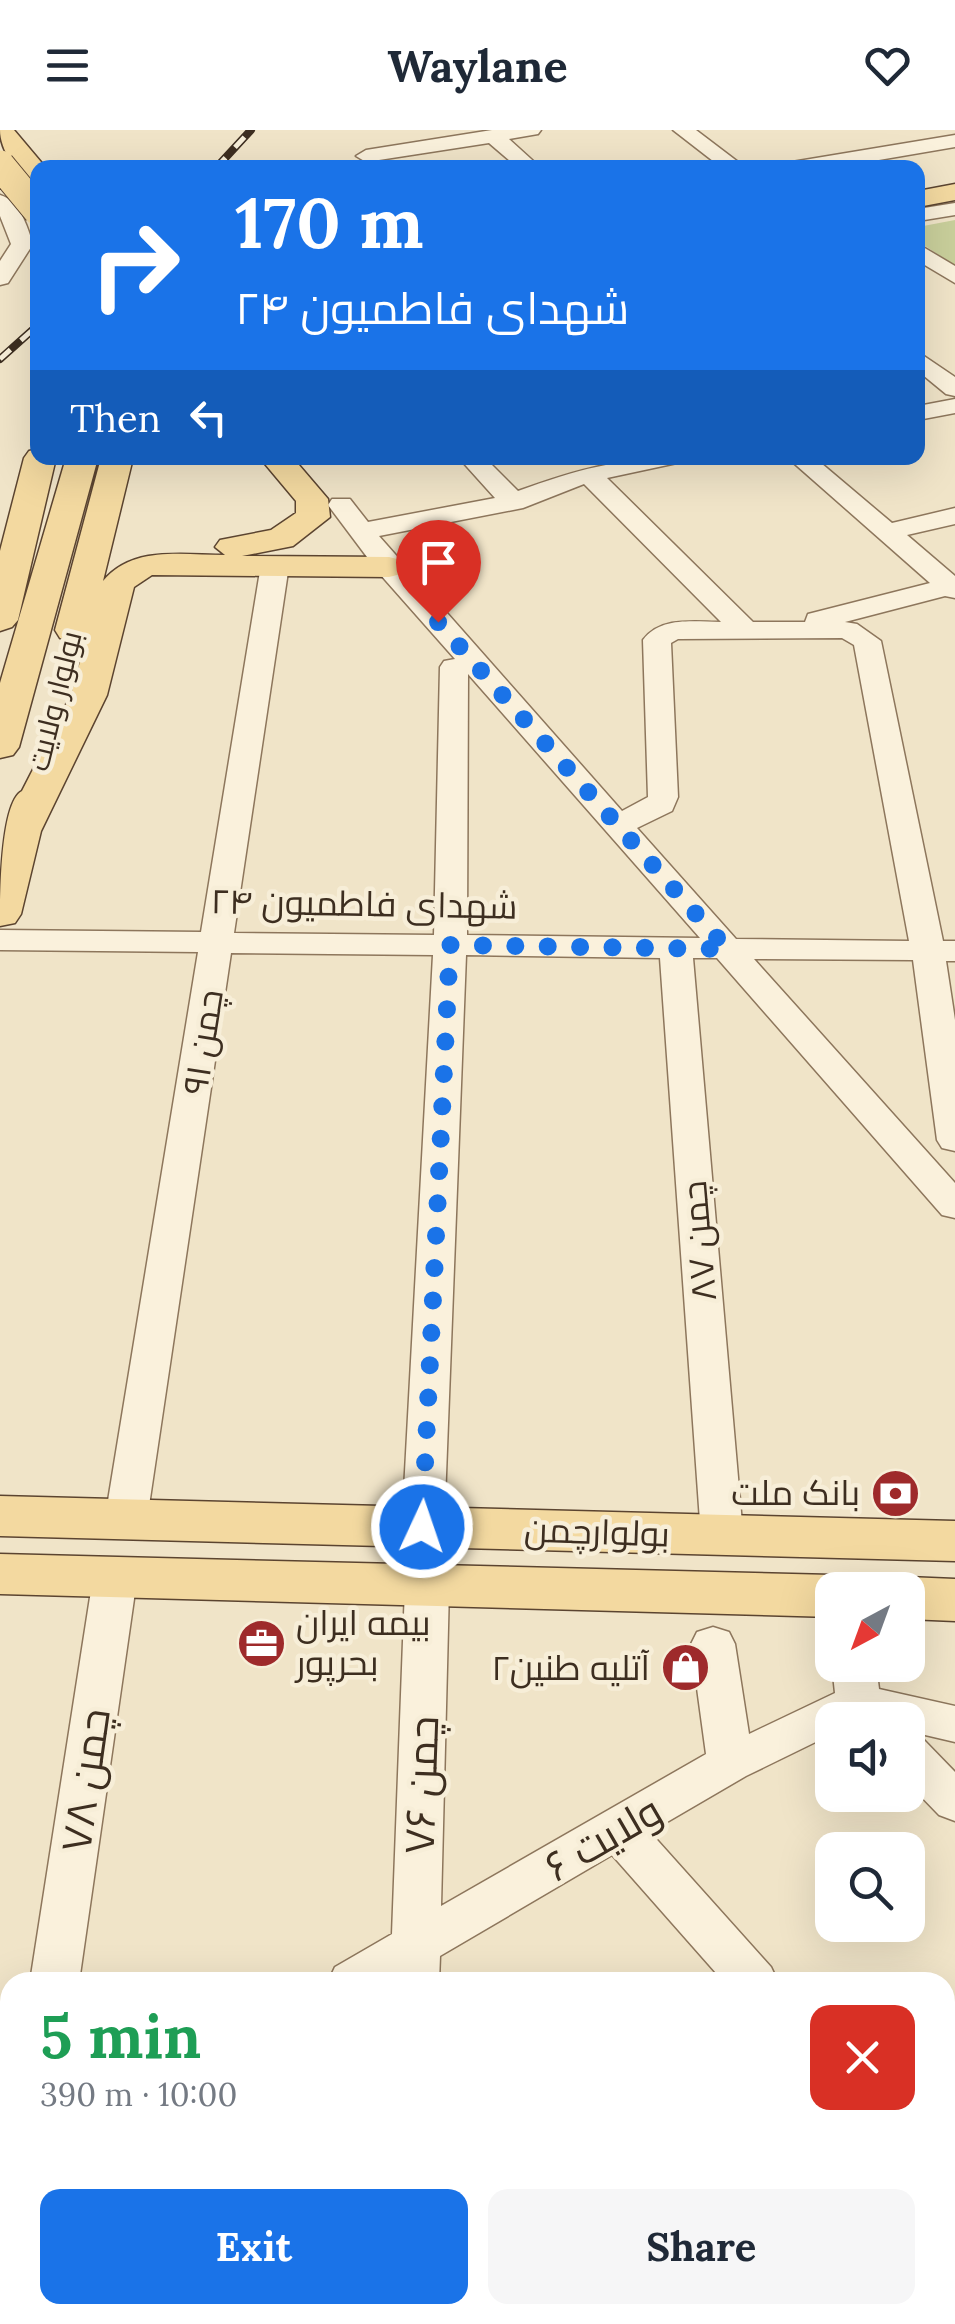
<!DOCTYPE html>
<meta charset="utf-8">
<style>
:root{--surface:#fff;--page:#f6f6f7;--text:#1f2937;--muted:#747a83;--accent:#1a73e8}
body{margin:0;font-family:Lora,Cairo,serif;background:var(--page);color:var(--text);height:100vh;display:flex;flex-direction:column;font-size:38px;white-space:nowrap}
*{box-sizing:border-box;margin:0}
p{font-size:32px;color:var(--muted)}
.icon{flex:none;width:55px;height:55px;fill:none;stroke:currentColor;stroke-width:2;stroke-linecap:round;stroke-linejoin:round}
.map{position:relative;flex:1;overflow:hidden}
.side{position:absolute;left:0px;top:1842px;width:955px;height:352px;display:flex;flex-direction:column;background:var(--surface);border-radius:30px 30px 0 0;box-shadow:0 10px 40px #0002}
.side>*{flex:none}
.guide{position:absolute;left:30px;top:30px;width:895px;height:305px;border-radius:20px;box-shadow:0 10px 40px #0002;background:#1a73e8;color:#fff;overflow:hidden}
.needle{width:65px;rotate:221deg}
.fabs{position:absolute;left:815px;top:1442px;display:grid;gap:20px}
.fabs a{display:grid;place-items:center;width:110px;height:110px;border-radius:20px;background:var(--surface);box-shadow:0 10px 40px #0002;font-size:50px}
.pin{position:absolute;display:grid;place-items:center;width:85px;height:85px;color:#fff;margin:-102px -42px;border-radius:50% 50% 50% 0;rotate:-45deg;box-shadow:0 0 10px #0007}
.pin .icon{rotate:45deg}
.me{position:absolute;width:110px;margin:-55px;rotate:3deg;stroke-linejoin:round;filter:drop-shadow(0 0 8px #0008)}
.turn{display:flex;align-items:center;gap:35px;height:210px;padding:0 40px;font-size:45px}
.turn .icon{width:130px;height:130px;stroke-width:2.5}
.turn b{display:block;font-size:70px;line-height:85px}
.then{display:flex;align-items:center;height:95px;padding:0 40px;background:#0003;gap:20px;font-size:38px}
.round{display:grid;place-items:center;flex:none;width:105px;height:105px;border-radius:20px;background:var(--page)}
.head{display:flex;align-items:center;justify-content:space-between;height:170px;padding:0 40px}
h1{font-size:60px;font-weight:700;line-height:75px;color:#1e9e55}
.button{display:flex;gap:20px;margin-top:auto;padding:20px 40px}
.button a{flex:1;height:115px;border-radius:20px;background:var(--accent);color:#fff;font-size:40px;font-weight:700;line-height:115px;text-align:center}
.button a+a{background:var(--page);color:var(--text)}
header{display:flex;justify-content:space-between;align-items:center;height:130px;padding:0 40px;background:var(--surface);font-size:45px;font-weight:700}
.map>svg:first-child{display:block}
.green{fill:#c9cf9b}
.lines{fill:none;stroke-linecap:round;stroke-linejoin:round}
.minor-casing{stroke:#8d765c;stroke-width:3}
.major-casing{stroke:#5b4430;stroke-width:3}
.minor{fill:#faf1dc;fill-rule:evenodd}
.major{fill:#f3d9a0;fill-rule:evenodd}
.rail-casing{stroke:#3d2e20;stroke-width:8}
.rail{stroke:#f7eed8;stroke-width:5;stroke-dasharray:14;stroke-linecap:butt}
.major-bridge-casing{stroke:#5b4430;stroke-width:31;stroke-linecap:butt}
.major-bridge{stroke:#f3d9a0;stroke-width:29}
.route{stroke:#1a73e8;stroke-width:18;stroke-dasharray:0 32.4}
.labels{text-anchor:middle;stroke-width:9;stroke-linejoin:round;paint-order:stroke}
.far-street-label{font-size:30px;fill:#3d2e20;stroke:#f7eed8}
.street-label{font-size:35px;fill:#3d2e20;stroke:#f7eed8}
.poi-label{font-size:35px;fill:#3d2e20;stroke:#f7eed8;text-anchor:end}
.near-street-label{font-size:42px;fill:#3d2e20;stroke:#f7eed8}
</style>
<header><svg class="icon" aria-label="menu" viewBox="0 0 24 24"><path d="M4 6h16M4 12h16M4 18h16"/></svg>Waylane<svg class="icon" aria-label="heart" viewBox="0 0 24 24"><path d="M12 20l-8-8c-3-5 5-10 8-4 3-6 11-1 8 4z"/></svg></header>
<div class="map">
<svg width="955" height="2194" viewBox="0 0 955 2194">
<rect width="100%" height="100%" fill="#f0e4c8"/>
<path class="green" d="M955 90V136L918 111V97Z"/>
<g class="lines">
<defs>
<path id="minor" d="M492 0H541L538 4 509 9 541 38H518L489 13 366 32 356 26 366 20Z
M673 0H696L746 38H722Z
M955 5V17L832 38H782L792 32Z
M0 65C20 71 27 96 33 114L8 153 0 155V131L11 114 0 86Z
M955 73V85L918 91V79Z
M918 114 955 136V153L918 131Z
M918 222 955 247V266L946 264 918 241Z
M955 269V283L918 290V276Z
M459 328H485L518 361C576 340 618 328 680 328L677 333 607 348 753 492H805L808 484 930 453 788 328H815L892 393 955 378V394L907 405 955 446V468L945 466 845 492 857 494 881 511 943 811H955V831H946L955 890V1021L942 1018 937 1010 913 830 754 829 955 1053V1088L942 1085 717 828H693L743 1405 737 1416 722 1421 707 1416 701 1405 660 828 466 825 444 1397 438 1408 423 1413 408 1408 402 1397 433 825 231 823 147 1389 141 1400 126 1405 111 1400 105 1389 198 822 0 820V800L201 802 261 435 275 427 289 435 234 803 434 805 440 537 444 531 455 529 379 443 328 375 332 369H350L368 392 495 368ZM584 354 721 492C694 492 661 486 643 510L648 667 622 681 379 406 523 378ZM842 508 854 515 909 811 736 809 637 698 672 681 678 667 671 513 678 509ZM468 544 700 808 467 805Z
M115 1432 130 1437 137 1448 79 1852H30L93 1448 100 1437Z
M427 1442 442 1446 449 1458 441 1776 706 1624 691 1514 697 1502 713 1497 729 1502 735 1514 749 1604 835 1563 832 1535V1534L876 1535 879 1559 955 1576V1612L908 1601V1590H832V1604L746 1646 650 1702 771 1837 778 1852H724L612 1725 440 1826 439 1852H328L335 1837 392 1804 405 1458 412 1446Z
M908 1605 924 1610 955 1642V1691L939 1685 908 1653Z
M10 2018V2133L0 2129V2022Z
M20 2185H75L78 2194H24Z
M377 2185H431V2194H377Z"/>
<path id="major" d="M0 0H14L46 38H38V53C17 48 0 19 0 0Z
M955 54V70L918 77V61Z
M38 319V328H56L18 490 12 497 0 501V421L24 328 29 321Z
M66 328H98L19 617 13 625 0 628V553Z
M101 328H133L103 451C133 415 183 425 225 425L215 417 220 410 271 400 296 383V371L260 328H293L328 369 330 387 293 416 242 426 389 427 401 430 406 437 401 444 389 447 152 445 134 457 107 565 41 701 21 784 15 793 0 796C0 768 0 672 22 661L71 565 87 506 73 511 60 508 55 500Z
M0 1366 955 1391V1431L0 1406Z
M0 1424 832 1445 851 1451 856 1460H832V1487L0 1464Z
M908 1447 955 1449V1491L908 1489V1460H885L889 1453Z"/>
</defs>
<use href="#minor" class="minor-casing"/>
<use href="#major" class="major-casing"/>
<use href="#minor" class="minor"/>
<use href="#major" class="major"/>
<defs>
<path id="rail" d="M216 38 251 0
M0 229 38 195"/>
</defs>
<use href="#rail" class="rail-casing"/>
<use href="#rail" class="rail"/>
<defs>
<path id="major-bridge" d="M0 35 38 81"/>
</defs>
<use href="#major-bridge" class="major-bridge-casing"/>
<use href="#major-bridge" class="major-bridge"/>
</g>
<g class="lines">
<path class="route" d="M422 1397 450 815 727 819 438 492"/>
</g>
<defs>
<symbol id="bank-disc" viewBox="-11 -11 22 22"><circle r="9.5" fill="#9e2a2b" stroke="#f7eed8"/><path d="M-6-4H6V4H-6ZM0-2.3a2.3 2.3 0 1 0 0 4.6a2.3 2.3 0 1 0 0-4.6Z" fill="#fff"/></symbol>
<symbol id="office-disc" viewBox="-11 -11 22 22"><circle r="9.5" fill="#9e2a2b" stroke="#f7eed8"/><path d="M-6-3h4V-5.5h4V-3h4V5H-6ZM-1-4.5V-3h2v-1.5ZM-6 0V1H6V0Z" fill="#fff"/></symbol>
<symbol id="shop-disc" viewBox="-11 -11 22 22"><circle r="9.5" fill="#9e2a2b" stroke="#f7eed8"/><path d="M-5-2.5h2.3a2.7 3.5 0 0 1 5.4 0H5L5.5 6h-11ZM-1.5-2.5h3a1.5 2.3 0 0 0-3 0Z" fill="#fff"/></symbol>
</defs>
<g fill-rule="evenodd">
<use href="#bank-disc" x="868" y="1336" width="55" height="55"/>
<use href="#office-disc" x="234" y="1486" width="55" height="55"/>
<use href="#shop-disc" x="658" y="1510" width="55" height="55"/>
</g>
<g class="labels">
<g class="far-street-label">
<text transform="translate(55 571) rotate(-76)" y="10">بولوار ولایت</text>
</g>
<g class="street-label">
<text transform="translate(364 774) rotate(1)" y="12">شهدای فاطمیون ۲۴</text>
<text transform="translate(203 912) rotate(-81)" y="12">چمن ۹۱</text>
<text transform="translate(699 1111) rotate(-95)" y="12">چمن ۸۷</text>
<text transform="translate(597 1402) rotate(2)" y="12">بولوارچمن</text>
</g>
<g class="poi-label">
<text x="860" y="1375">بانک ملت</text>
<text x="296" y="1505" text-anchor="start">بيمه ايران<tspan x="296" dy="40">بحرپور</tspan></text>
<text x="650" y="1550">آتلیه طنین۲</text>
</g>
<g class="near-street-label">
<text transform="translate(85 1650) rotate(-82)" y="15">چمن ۷۸</text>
<text transform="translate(421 1655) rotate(-88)" y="15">چمن ۷۶</text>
<text transform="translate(603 1708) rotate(-30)" y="15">ولایت ۶</text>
</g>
</g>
</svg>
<div class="fabs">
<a><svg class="needle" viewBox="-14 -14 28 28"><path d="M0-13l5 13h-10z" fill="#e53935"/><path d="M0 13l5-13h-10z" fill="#747a83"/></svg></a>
<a><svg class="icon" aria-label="sound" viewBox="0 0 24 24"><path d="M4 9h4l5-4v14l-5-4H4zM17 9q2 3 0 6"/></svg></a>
<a><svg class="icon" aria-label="search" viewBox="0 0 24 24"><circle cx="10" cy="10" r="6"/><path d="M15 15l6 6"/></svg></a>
</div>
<div class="pin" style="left:438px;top:492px;background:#d93025"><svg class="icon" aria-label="arrive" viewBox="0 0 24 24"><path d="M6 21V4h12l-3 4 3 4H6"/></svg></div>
<svg class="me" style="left:422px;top:1397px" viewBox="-20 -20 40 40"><circle r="17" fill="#1a73e8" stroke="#fff" stroke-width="3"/><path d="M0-11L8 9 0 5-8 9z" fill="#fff"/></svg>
<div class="guide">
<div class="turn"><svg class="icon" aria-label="right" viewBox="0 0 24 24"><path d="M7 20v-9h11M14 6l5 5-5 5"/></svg><div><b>170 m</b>شهدای فاطمیون ۲۴</div></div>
<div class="then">Then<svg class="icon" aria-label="left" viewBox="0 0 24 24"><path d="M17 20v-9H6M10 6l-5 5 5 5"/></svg></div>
</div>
<section class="side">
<div class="head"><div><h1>5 min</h1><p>390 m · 10:00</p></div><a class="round" style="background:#d93025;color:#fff"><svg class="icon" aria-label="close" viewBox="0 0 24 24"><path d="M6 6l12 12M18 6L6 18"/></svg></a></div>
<div class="button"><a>Exit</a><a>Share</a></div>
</section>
</div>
